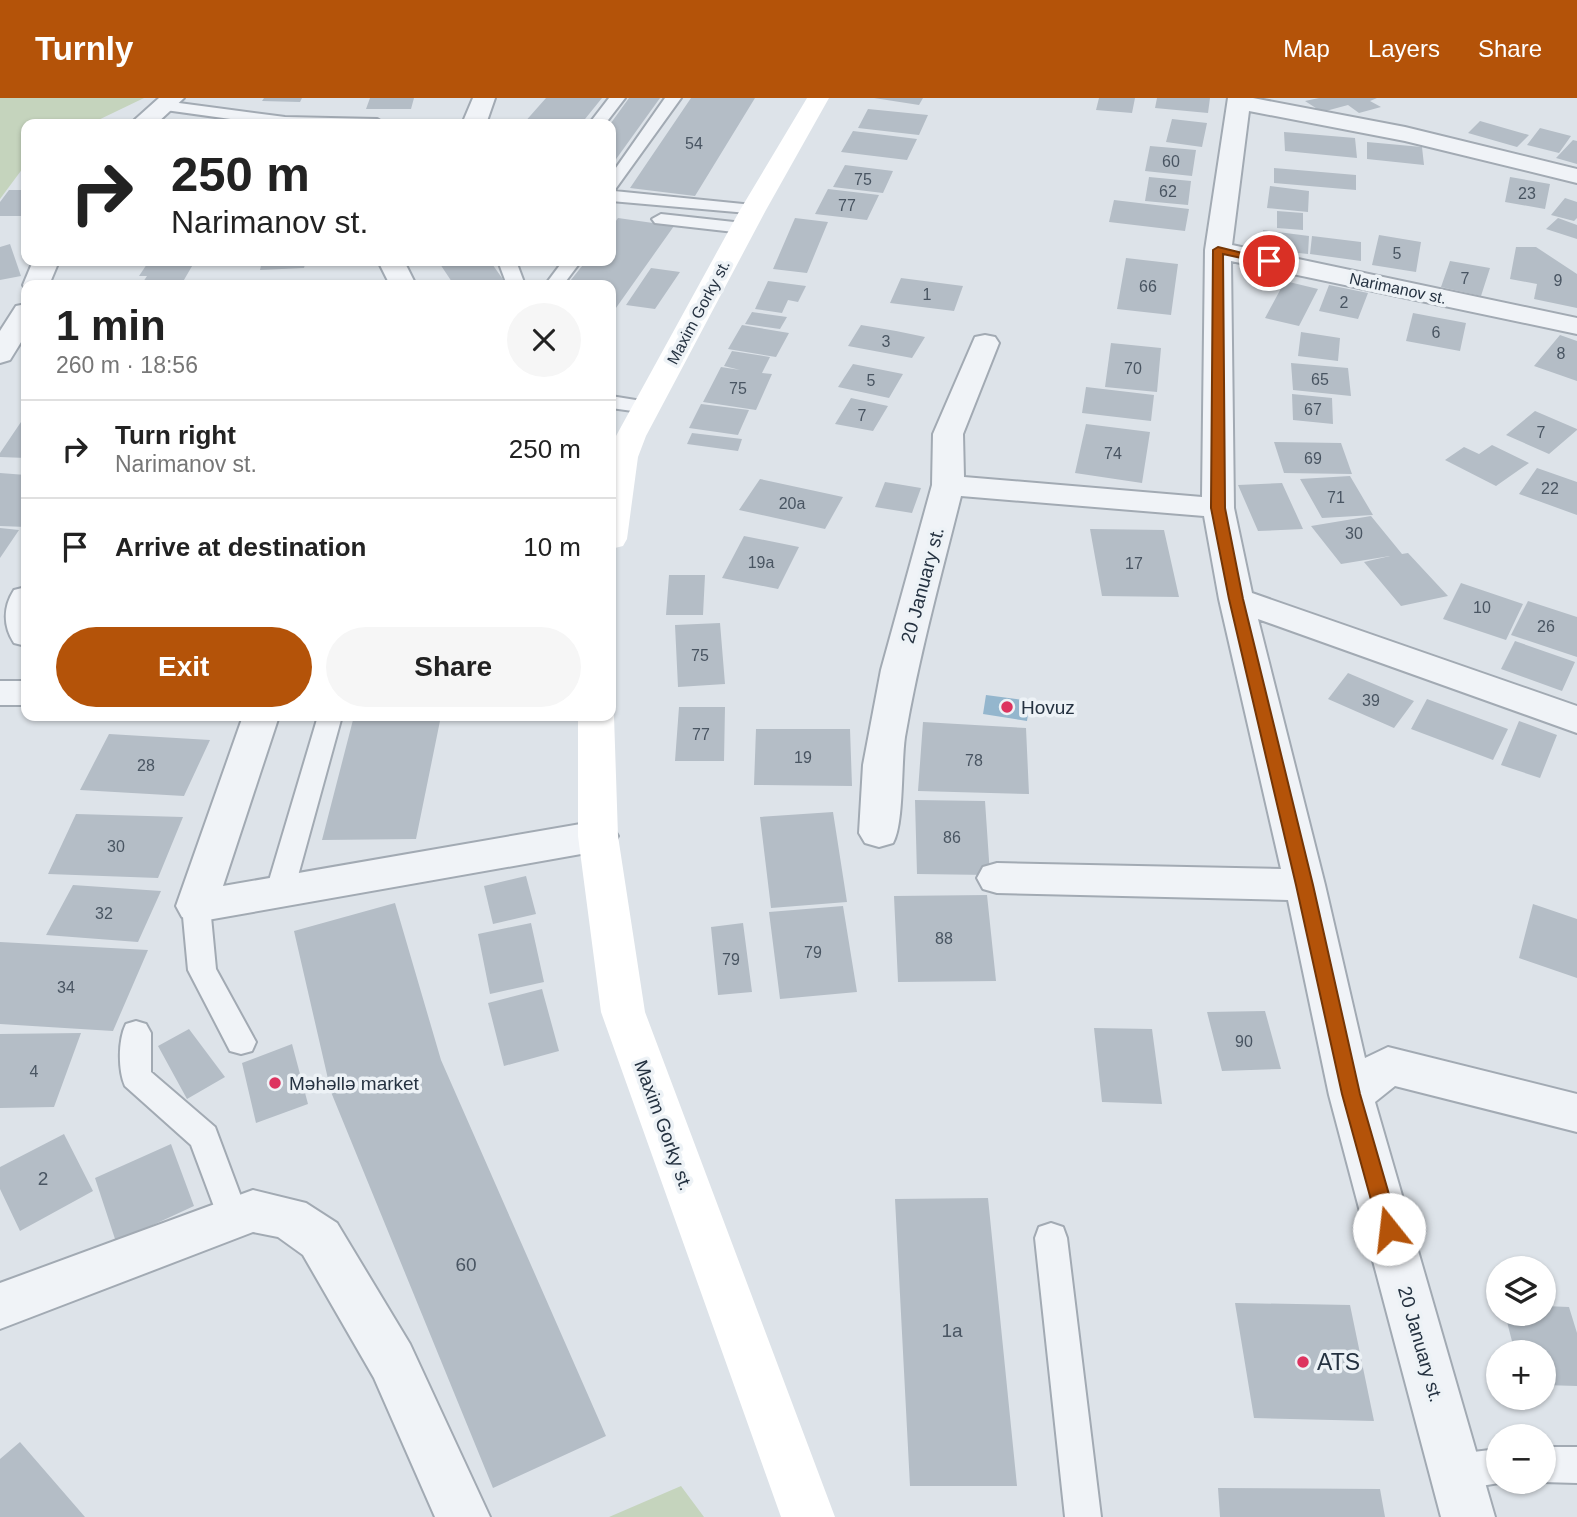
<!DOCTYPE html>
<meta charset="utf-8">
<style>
:root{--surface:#fff;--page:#f6f6f6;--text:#222;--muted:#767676;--line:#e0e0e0;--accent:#b45309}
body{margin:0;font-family:Arial,sans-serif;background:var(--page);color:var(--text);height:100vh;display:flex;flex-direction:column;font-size:26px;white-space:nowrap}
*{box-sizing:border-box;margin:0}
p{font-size:23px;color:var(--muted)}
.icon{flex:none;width:38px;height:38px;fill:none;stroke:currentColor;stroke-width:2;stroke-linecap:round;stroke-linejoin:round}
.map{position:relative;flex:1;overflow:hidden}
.panel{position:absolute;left:21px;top:182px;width:595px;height:441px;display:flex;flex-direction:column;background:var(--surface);border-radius:14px;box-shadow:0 2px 5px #0004}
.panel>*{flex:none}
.banner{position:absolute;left:21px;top:21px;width:595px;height:147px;border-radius:14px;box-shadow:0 2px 5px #0004;background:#fff;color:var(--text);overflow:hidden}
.fabs{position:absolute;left:1486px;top:1158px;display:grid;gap:14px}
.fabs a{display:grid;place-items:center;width:70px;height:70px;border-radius:50%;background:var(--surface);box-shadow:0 2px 5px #0004;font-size:35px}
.pin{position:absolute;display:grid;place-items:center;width:60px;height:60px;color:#fff;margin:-30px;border:4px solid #fff;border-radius:50%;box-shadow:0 2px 7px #0007}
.me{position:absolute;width:77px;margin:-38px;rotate:344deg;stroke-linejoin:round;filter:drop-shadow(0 0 5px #0008)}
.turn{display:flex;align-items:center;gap:24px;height:147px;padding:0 35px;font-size:32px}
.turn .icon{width:91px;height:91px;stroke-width:2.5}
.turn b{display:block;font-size:49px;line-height:60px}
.round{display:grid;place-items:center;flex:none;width:74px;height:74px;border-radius:37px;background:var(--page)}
.overview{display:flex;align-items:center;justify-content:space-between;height:119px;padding:0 35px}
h1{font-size:42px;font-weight:700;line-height:52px}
.primary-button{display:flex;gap:14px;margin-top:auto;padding:14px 35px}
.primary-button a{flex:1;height:80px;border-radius:42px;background:var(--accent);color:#fff;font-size:28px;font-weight:700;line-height:80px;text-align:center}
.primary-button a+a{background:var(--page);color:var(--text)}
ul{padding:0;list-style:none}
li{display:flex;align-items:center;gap:21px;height:98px;padding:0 35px;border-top:2px solid var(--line)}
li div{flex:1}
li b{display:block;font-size:26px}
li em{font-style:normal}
header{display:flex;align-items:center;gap:42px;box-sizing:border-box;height:98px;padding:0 35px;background:var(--accent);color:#fff}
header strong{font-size:33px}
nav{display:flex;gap:38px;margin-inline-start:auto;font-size:24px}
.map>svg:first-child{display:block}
.green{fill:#c5d4bd}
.water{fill:#94b6cd}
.building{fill:#b4bdc6}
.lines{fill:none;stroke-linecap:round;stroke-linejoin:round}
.service-casing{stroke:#a2aab3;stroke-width:4}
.minor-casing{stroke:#a2aab3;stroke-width:4}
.service{fill:#f0f3f7;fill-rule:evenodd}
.minor{fill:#f0f3f7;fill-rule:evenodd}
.secondary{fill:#fff;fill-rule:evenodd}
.route{fill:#b45309;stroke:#753606;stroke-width:2}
.poi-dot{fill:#dd335f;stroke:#edf2f6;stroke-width:2.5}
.labels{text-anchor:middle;stroke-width:7;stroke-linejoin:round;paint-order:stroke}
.number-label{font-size:16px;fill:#495562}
.far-street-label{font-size:16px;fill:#253241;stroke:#edf2f6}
.street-label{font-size:19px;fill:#253241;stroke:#edf2f6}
.poi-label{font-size:19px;fill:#253241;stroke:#edf2f6;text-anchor:start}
.near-number-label{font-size:19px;fill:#495562}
.near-poi-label{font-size:23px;fill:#253241;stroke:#edf2f6;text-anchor:start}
</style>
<header>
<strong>Turnly</strong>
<nav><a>Map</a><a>Layers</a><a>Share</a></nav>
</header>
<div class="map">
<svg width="1577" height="1419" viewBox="0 0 1577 1419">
<rect width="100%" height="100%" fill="#dde3e9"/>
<path class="green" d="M0 0H144L90 26H26V66L0 101Z
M681 1388 704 1419H609Z"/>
<path class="water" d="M986 597 1030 603 1027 623 983 616Z"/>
<path class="building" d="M264 0H302L300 4 262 3Z
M370 0H414L411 11H366Z
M546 0H602L581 26H523Z
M629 0H660L614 64 611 63V25Z
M691 0H755L695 98 630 90Z
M874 0H923L919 7Z
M1099 0H1135L1132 15 1096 12Z
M1157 0H1210L1208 15 1155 10Z
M1319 0H1377L1370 3 1381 9 1359 15 1348 7 1322 14 1305 3Z
M868 11 928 17 919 37 858 30Z
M1172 21 1207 25 1202 49 1166 44Z
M1480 23 1529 37 1517 49 1468 35Z
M1540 30 1571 38 1559 55 1527 47Z
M853 33 917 41 907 62 841 54Z
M1284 34 1355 40 1357 60 1285 53Z
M1573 42 1577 43V66L1556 60Z
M1367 44 1422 49 1424 67 1367 61Z
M1150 48 1196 52 1192 78 1145 73Z
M845 67 893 73 883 95 833 89Z
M1274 70 1356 77V92L1274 85Z
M1149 79 1191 83 1188 107 1145 103Z
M1510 79 1550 86 1545 111 1505 104Z
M1270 88 1309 93 1308 114 1267 110Z
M828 91 879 97 867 122 815 116Z
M9 92H26V118H0V104Z
M1565 100 1577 104V120L1574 123 1551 117Z
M1114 102 1189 111 1185 133 1109 124Z
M1277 113 1303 115V132L1277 130Z
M618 120 674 128 611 217V187H567L586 163H611V130Z
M795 120 828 124 807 175 773 171Z
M1558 120 1577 127V141L1546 131Z
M1263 132 1309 138 1308 156 1261 151Z
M1379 137 1421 144 1416 174 1372 167Z
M1312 138 1361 144V163L1310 156Z
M10 146 21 178 0 182V149Z
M1516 149H1536L1577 176V210L1534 201 1537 186 1510 181Z
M1126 160 1178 166 1171 217 1117 211Z
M149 163H195L181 187H141L147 178H139Z
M262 163H306L304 170 260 172Z
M438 163H490L507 187H454Z
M1450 163 1490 170 1481 198 1441 189Z
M651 170 680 174 655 211 626 207Z
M901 180 963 188 954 213 890 205Z
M768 183 806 188 798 204 788 202 782 215 755 211Z
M1285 183 1318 191 1299 228 1265 220Z
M1329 187 1368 195 1358 221 1319 213Z
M752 214 787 219 780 231 745 226Z
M1413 215 1466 225 1460 253 1406 243Z
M742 227 789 235 776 259 728 251Z
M861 227 896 233 925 239 912 260 848 248Z
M1301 234 1340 240 1338 263 1298 258Z
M1560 237 1577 243V283L1534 268Z
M1111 245 1161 250 1157 294 1105 289Z
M732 253 770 259 762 275 772 276 756 312 703 304 721 269 740 272 724 268Z
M1291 265 1348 270 1351 298 1293 292Z
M853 266 903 276 889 300 838 289Z
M1086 289 1154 297 1151 323 1082 315Z
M1292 296 1332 300 1333 326 1293 322Z
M851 300 888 308 873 333 835 326Z
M701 306 749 312 738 337 689 330Z
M1535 313 1577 331V332L1549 356 1506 337Z
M21 324H26V360L0 359V355Z
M1086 326 1150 334 1142 385 1075 375Z
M692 335 742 341 738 353 687 346Z
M1274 344 1341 345 1352 376 1284 375Z
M1492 347 1529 365 1496 388 1445 362 1464 349 1479 356Z
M1537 370 1577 384V417L1519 396Z
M0 375 26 377V429L0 428Z
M1350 378 1373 417 1322 420 1300 381Z
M760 381 843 399 825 431 739 412Z
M885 384 921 390 912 415 875 409Z
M1282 385 1303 431 1258 433 1238 387Z
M1371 418 1402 456 1408 455 1448 498 1401 508 1364 464 1390 458 1341 466 1311 428Z
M0 430 19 432 0 460Z
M1090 431 1164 432 1179 499 1102 498Z
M744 438 799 449 778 491 722 480Z
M669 477H705L703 517H666Z
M1461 485 1523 506 1506 542 1443 521Z
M1528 503 1577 519V559L1511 537Z
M720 525 725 586 678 589 675 527Z
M1515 543 1575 564 1562 593 1501 571Z
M1348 575 1414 603 1394 630 1328 601Z
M1427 601 1508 631 1493 662 1411 631Z
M679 609H725L724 663H675Z
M354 618H441L416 741 322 742Z
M1519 623 1557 637 1540 680 1501 667Z
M923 624 1026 630 1029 696 918 693Z
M756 631H850L852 688 754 687Z
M109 636 210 642 184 698 80 692Z
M915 702 985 703 990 777 917 776Z
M833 714 847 804 771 810 760 719Z
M76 716 183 719 158 780 48 776Z
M526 778 536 816 493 826 484 788Z
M73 787 161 793 138 844 46 837Z
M987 797 996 883 898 884 894 798Z
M395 805 441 962 606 1338 493 1390 331 994 294 833Z
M1533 806 1577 821V880L1519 860Z
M843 808 857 894 780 901 769 814Z
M531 825 544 884 490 896 478 836Z
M743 825 752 894 718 897 711 829Z
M0 844 148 852 113 933 0 926Z
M542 891 559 953 504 968 488 905Z
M1265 913 1281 971 1222 973 1207 914Z
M1094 930 1152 931 1162 1006 1102 1004Z
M189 931 225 979 187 1001 158 948Z
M81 935 54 1009 0 1010V936Z
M292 946 308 1006 256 1025 242 965Z
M64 1036 93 1093 20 1133 0 1091V1069Z
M171 1046 194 1108 116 1144 95 1080Z
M988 1100 1017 1388H910L895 1101Z
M1235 1205 1350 1207 1374 1323 1254 1320Z
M1544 1208 1569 1209 1577 1235V1288L1544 1287V1255H1515L1505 1216H1544Z
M20 1344 85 1419H0V1361Z
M1218 1390 1380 1391 1385 1419H1220Z"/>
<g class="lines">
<defs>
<path id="service" d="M609 0H625L605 26H589Z
M665 0H681L614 93 753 107 762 112 759 116 611 103V77Z
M164 3 285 19 377 21 385 26H266L158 11 156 8Z
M661 116 743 125 752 130 743 135 655 125 652 121Z
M498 163H516L525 187H507Z
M563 163H581L563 187H545Z
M611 298 654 305 657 309 654 313 647 315 611 310Z
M318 618H342L293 796 289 803 279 807 269 803 265 796Z
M196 797 206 800 210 808 216 871 256 944 252 953 241 956 230 953 188 872 182 808 186 800Z
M136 923 146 926 151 935V974L215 1029 249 1120 244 1130 233 1135 222 1130 191 1047 125 988C118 972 118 942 126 926Z
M1051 1125 1063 1129 1067 1140 1101 1419H1065L1035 1140 1039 1129Z
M1544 1349H1577V1385L1542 1384Z
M1498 1351V1384H1505L1457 1392 1444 1387 1439 1374 1444 1361 1457 1356Z"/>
<path id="minor" d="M159 0H184L156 26H130Z
M473 0H495L486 26H462Z
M1228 0H1253L1405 29 1577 71V85L1405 43 1249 13 1232 147 1577 220V236L1231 163 1234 410 1252 495 1577 608V635L1258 521 1325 787 1365 960 1388 949 1577 996V1034L1395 988 1375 1004 1495 1419H1441L1329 997 1288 802 997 795 983 791 977 780 983 769 997 765 1281 771 1219 501 1204 418 961 398C941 478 919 557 905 639 901 666 904 726 893 745L879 749 865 745 859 735 863 667 881 572 932 387 933 336 975 239 985 237 995 239 999 245 963 336 964 379 1202 399 1205 152Z
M33 163H59L49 187H26V192L23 187Z
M378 163H404L416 187H390Z
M26 206V236L10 262 0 265V233L16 208Z
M26 489V548L14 545C3 528 3 509 14 492Z
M0 583H26V607H0Z
M243 618H279L223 788 598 723 612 728 618 738 612 748 598 753 196 824 182 819 176 808Z
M253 1092 306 1105 337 1125 410 1246 490 1419H435L374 1280 303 1157 278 1139 253 1134 0 1231V1185Z"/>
</defs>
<use href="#service" class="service-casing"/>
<use href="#minor" class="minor-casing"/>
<use href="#service" class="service"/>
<use href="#minor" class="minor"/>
<path class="secondary" d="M807 0H829L766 112 646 338 638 359 627 441 623 448 611 451V351L616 338 740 112Z
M611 612 614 618 618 738 645 914 835 1419H781L601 914 578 738V618H611Z"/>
</g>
<path class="route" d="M1218 149 1275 163 1269 166 1223 156 1225 410 1243 501 1313 787 1360 996 1399 1131 1396 1138 1389 1140 1382 1138 1379 1131 1342 996 1296 787 1229 501 1211 410 1213 152Z"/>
<g class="poi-dot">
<circle cx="1007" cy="609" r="7"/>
<circle cx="275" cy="985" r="7"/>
<circle cx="1303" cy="1264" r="7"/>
</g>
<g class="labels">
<g class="number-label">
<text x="694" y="51">54</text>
<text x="1171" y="69">60</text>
<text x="863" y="87">75</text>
<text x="1168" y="99">62</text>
<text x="1527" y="101">23</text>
<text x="847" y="113">77</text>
<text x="1397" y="161">5</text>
<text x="1465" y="186">7</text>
<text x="1558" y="188">9</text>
<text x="1148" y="194">66</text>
<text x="927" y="202">1</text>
<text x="1344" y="210">2</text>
<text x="1436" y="240">6</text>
<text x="886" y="249">3</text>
<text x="1561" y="261">8</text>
<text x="1133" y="276">70</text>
<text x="1320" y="287">65</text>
<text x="871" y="288">5</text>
<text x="738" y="296">75</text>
<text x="1313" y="317">67</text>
<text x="862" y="323">7</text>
<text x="1541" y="340">7</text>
<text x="1113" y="361">74</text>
<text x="1313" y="366">69</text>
<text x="1550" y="396">22</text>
<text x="1336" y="405">71</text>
<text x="792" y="411">20a</text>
<text x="1354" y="441">30</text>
<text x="761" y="470">19a</text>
<text x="1134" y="471">17</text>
<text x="1482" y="515">10</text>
<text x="1546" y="534">26</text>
<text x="700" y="563">75</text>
<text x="1371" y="608">39</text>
<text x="701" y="642">77</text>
<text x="803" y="665">19</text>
<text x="974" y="668">78</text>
<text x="146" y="673">28</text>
<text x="952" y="745">86</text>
<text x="116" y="754">30</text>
<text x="104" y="821">32</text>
<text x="944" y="846">88</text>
<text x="813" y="860">79</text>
<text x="731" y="867">79</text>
<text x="66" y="895">34</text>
<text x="1244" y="949">90</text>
<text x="34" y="979">4</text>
</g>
<g class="far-street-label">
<text transform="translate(1398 190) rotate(12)" y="6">Narimanov st.</text>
<text transform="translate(698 214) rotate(-62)" y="6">Maxim Gorky st.</text>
</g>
<g class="street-label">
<text transform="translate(922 487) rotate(-75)" y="7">20 January st.</text>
<text transform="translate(664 1027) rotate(70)" y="7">Maxim Gorky st.</text>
<text transform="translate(1421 1246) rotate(74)" y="7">20 January st.</text>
</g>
<g class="poi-label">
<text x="1021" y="616">Hovuz</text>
<text x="289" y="992">Məhəllə market</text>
</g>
<g class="near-number-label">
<text x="43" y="1087">2</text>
<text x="466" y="1173">60</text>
<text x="952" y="1239">1a</text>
</g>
<g class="near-poi-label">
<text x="1317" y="1272">ATS</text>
</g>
</g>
</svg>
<div class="fabs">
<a><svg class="icon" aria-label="layers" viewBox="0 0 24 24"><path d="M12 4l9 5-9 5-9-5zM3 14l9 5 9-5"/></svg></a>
<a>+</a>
<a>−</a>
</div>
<div class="pin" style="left:1269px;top:163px;background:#d93025"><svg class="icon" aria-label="arrive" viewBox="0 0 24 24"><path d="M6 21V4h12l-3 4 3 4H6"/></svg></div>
<svg class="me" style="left:1389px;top:1131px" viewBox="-20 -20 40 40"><circle r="19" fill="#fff"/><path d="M0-13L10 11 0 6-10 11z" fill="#b45309"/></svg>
<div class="banner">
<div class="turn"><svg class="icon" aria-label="right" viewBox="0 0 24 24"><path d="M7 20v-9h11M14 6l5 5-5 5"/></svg><div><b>250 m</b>Narimanov st.</div></div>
</div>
<section class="panel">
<div class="overview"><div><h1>1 min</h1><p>260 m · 18:56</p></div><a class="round"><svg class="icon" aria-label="close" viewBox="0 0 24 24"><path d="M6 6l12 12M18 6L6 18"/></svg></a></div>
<ul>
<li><svg class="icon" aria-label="right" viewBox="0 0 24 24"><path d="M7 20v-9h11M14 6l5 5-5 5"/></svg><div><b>Turn right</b><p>Narimanov st.</p></div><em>250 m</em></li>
<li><svg class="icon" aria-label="arrive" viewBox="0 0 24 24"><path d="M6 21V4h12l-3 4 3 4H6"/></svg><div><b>Arrive at destination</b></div><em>10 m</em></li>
</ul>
<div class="primary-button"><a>Exit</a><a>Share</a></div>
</section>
</div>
